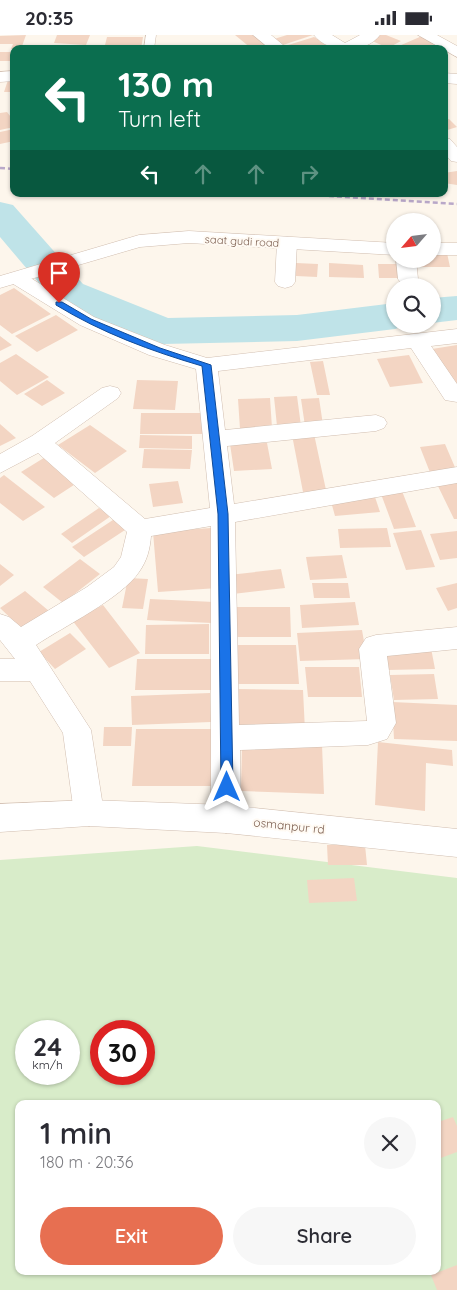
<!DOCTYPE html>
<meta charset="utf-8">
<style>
:root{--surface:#fff;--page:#f7f7f7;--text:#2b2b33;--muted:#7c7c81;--accent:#e76f51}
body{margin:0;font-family:Quicksand,sans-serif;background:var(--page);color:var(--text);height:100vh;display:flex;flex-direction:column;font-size:19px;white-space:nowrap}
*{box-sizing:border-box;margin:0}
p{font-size:16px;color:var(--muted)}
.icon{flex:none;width:28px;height:28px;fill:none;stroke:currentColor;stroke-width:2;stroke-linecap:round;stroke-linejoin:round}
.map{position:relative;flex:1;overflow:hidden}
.sheet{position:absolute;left:15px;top:1065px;width:426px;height:175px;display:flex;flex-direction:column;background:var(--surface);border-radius:10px;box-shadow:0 1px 4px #0004}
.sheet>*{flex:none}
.guide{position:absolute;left:10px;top:10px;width:438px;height:152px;border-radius:10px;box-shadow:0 1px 4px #0004;background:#0b6e4f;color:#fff;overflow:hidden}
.needle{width:32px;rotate:242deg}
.buttons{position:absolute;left:386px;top:178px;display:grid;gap:10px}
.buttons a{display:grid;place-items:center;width:55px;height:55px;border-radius:50%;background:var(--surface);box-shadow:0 1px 4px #0004;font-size:25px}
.speed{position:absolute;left:15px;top:985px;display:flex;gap:10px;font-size:25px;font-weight:700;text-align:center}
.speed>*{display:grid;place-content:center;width:65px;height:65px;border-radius:50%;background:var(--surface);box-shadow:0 1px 4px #0004;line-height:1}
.speed small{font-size:12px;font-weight:400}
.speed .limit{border:8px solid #d22;background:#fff;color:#111}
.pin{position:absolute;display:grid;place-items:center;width:42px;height:42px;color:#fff;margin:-51px -21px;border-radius:50% 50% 50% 0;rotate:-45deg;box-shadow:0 0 5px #0007}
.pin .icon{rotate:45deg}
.me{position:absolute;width:55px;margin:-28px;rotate:0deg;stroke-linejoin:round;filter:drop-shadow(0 0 4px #0008)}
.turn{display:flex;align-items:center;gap:18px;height:105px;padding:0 25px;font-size:22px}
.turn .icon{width:65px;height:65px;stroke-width:2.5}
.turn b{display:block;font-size:35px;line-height:42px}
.lanes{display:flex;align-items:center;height:48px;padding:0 25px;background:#0003;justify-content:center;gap:25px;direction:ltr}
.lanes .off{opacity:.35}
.round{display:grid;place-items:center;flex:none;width:52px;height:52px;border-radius:26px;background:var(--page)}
.headline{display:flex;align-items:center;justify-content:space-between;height:85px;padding:0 25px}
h1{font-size:30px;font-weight:600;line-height:38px}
.cta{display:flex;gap:10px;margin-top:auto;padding:10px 25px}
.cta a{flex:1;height:58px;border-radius:30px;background:var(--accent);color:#fff;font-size:20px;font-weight:600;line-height:58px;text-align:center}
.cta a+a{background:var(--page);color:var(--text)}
.status{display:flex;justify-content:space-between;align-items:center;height:35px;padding:0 25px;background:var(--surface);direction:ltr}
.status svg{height:14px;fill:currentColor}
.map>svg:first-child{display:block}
.green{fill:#d8ecc9;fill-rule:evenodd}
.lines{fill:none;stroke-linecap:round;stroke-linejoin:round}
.river{fill:#bfe3e8;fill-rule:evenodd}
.building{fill:#f3d5c3}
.service-casing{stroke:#d1beb0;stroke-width:1}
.minor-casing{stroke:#d1beb0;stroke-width:1}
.tertiary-casing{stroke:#d1beb0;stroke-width:1}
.service{fill:#fff;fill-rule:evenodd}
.minor{fill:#fff;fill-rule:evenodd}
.tertiary{fill:#fff;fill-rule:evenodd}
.rail{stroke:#b9a8c9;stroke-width:2.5;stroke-dasharray:5 3;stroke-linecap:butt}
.route{fill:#1a73e8;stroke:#114b97}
.labels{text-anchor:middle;stroke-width:4;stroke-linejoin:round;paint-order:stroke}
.far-street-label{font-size:11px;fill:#7a5c4d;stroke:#fffaf3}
.street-label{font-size:12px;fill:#7a5c4d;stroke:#fffaf3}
</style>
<div class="status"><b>20:35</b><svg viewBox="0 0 49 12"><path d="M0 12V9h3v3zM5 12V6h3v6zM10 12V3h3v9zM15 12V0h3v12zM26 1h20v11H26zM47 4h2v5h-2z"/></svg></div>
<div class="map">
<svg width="457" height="1255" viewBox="0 0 457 1255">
<rect width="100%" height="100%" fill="#fdf6ec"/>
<path class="green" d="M197 811 457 843V1255H0V825ZM26 996H69V1039H26ZM101 996H144V1039H101ZM19 1069H438V1236H19Z"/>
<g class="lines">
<path class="river" d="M0 167 13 170 83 249 168 283 297 280 395 268V289H411L395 294 297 306 163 309 148 305 55 267 0 202Z
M457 261V285L432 288V263Z"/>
</g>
<path class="building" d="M26 0 21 14H11L13 9H0V1Z
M57 0H90L86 10 54 8Z
M235 0H257L275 14H252Z
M287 0H313L283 10 274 4Z
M380 0H386L401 6 388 13 370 5Z
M422 1 437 8 424 14H392Z
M107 2H143L141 14H104Z
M314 2 327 9 314 14H290L285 11Z
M0 17H14V26H0Z
M8 45H14V57H4Z
M7 77 14 86V92L0 95V78Z
M449 84 457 92 444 96V85Z
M14 94V106L0 109V97Z
M457 136V150L444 148V138Z
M432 218H447L450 232H414L412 224H432Z
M296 228 318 229 317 242 296 241Z
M329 228 363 230 364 243 329 242Z
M378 229H401L402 243H379Z
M14 253 51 279 12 299 0 290V260Z
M56 280 78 295 37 317 15 301Z
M0 301 12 310 0 316Z
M457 310V351L432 314Z
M16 319 49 342 17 360 0 346V328Z
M409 320 423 348 390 352 377 324Z
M323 326 330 360H317L310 327Z
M47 345 65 358 42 371 24 359Z
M137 345 178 346 175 375 133 374Z
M297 361 301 391H277L274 362Z
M270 363 272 393 240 394 238 364Z
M319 363 323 390 305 391 301 364Z
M141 378H209L208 399H140Z
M0 389 16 403 0 411Z
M90 390 127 416 95 438 58 410Z
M314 399 326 455 303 457 292 400Z
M140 400 192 401V414L139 413Z
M267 408 272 434 234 436 230 409Z
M445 409 457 437 431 440 420 412Z
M144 414 192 415 190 434 142 433Z
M47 421 80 446 54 463 21 437Z
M4 440 45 472 23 486 0 468V443Z
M457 444V484H454L436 447Z
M178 446 183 468 153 472 149 449Z
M402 456 416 492 394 494 381 459Z
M374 459 380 477 335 481 330 463Z
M99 473 111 481 72 508 61 499Z
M116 483 128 493 84 522 72 512Z
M211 493 218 553 158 557 153 497Z
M387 493 391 512 340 513 338 494Z
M421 495 435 532 406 535 393 498Z
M457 496V523L440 525 430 499Z
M342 520 347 543 310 545 306 522Z
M80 524 100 539 63 568 43 552Z
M0 529 14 540 0 551Z
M281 534 285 553 233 559 229 540Z
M128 543 148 544 143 574 122 573Z
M312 548H348L350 563H314Z
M457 548V573L448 576 436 553Z
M25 556 49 576 23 595 0 573Z
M150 564 214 567 212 588 147 585Z
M355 567 359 590 302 593 300 570Z
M103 570 140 618 109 633 72 585Z
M235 572H290L291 602H235Z
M209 589V619H145L146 590Z
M362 595 367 624 300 626 297 598Z
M70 598 86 614 55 634 39 617Z
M236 610H296L299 649H237Z
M431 613 435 634 387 635 383 614Z
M137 624H212V655H135Z
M305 632H359L362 662H308Z
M434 639 438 664 394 665 390 640Z
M235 654 303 655 305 696 234 695Z
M210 658 211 687 132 690 131 661Z
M392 667 457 670V706L394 704Z
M104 692H132L131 711H103Z
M136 694H219L218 751H132Z
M378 707 452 715 453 731 426 728 425 776 375 770Z
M242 709 322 710 324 759 241 756Z
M327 810H365L367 830H328Z
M354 843 357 866 309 868 307 845Z
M453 1082 457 1091V1117L438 1124V1087Z
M457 1230V1255H437L431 1240Z"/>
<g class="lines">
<defs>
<path id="service" d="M146 0H156L154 14H144Z"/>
<path id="minor" d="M253 0H271L288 14H270Z
M314 0H332L345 8 360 0H380C366 19 328 19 314 0Z
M418 0H437L457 11V22Z
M444 103 450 104 457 112V127L451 126 444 118Z
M287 202 294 204 297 208 295 247 292 251 285 253 278 251 275 247 277 208 280 204Z
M396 224H416L418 244 415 248 408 250 401 248 398 244Z
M17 237 24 239 94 282 165 310 207 323 457 294V308L431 311 457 349V367L445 365 411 313 218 336 225 395 376 380 384 383 387 388 384 393 376 396 227 411 234 469 457 432V448L235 487 239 690 367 686 359 614 366 603 376 600 457 592V614L387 621 396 688 387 704 368 710 240 715 241 784 237 794 226 798 215 794 211 784V491L151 501C150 514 147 526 139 537 122 563 63 592 36 610L91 695 104 778 100 787 89 791 78 787 74 778 63 698 30 646H0V624H15L0 605V579L9 582 21 592 87 552 114 532 121 522 127 497 38 418 0 438V419L32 401 102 353 110 351 118 353 121 358 118 363 55 408 145 484 210 473 196 334 149 320 80 290 10 247 7 243 10 239Z"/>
<path id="tertiary" d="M14 36V46L0 47V37Z
M444 38 457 39V49L444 48Z
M189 196 395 208V220L189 208 140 212 0 253V241L139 200Z
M432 208H457V220H432Z
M89 765 226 770 457 794V822L226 798 89 791 0 797V769Z"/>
</defs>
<use href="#service" class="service-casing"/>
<use href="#minor" class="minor-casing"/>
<use href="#tertiary" class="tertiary-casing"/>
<use href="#service" class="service"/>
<use href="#minor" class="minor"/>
<use href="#tertiary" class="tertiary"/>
<path class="rail" d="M0 133 14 134
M297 159 457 169"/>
</g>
<path class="route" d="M56 267H62L91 284 160 313 211 330 228 479 233 752 227 757 221 752 218 479 202 331C151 316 102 298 56 270Z"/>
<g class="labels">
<g class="far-street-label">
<text transform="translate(242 206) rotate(3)" y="4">saat gudi road</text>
</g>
<g class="street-label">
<text transform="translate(289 791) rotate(6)" y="4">osmanpur rd</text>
</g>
</g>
</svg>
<div class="buttons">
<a><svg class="needle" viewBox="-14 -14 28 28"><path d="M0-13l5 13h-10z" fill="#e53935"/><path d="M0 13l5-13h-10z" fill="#7c7c81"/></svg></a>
<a><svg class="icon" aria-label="search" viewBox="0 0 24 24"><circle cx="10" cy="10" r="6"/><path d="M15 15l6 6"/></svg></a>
</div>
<div class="speed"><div>24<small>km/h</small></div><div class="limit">30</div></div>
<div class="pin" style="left:59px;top:268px;background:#d93025"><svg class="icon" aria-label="arrive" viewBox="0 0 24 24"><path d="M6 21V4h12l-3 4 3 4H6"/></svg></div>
<svg class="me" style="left:227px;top:752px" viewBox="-20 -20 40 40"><path d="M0-17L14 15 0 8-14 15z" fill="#1a73e8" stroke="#fff" stroke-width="4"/></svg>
<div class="guide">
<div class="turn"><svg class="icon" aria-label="left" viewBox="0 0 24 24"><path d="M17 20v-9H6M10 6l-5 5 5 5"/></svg><div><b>130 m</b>Turn left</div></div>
<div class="lanes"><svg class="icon" aria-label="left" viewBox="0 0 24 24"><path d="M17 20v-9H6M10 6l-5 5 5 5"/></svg><svg class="icon off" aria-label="ahead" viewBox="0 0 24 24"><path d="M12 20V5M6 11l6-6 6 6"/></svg><svg class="icon off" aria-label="ahead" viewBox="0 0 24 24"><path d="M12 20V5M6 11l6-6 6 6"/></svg><svg class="icon off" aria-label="right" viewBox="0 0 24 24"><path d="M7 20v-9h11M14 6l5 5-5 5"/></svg></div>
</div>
<section class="sheet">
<div class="headline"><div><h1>1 min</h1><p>180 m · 20:36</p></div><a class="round"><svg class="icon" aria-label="close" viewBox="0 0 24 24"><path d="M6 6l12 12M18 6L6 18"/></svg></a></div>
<div class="cta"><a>Exit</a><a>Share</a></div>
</section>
</div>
